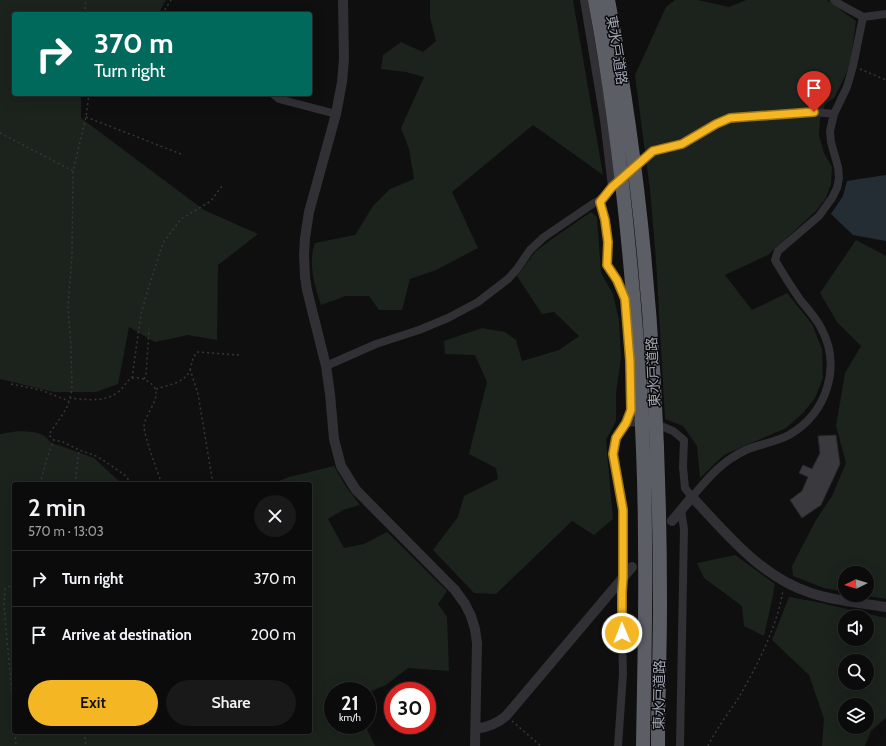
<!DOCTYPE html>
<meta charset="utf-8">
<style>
:root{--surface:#0b0b0c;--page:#19191a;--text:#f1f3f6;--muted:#9a9b9d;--line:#2b2b2d;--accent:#f4b723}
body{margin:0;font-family:Cabin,"Noto Sans JP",sans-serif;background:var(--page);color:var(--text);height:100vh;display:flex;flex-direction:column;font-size:15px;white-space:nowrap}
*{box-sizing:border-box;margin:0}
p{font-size:13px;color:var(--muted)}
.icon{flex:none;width:22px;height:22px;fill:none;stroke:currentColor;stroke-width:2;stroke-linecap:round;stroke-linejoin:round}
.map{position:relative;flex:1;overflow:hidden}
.details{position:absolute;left:12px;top:482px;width:300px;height:252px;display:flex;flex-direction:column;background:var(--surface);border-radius:4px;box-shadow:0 4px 16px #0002,0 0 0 1px var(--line)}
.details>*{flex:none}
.hud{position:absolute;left:12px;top:12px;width:300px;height:84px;border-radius:4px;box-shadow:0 4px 16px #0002,0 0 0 1px var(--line);background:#00695c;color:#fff;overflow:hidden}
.needle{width:26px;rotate:265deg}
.controls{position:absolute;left:838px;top:566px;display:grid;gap:8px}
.controls a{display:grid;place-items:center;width:36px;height:36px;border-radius:50%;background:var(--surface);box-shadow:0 4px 16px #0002,0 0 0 1px var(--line);font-size:20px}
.speed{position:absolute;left:324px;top:682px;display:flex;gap:8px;font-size:20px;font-weight:700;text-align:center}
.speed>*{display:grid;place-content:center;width:52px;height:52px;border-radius:50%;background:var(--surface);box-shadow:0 4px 16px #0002,0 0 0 1px var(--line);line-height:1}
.speed small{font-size:10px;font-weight:400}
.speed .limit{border:6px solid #d22;background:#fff;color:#111}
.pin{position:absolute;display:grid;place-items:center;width:34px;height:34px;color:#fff;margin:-41px -17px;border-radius:50% 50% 50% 0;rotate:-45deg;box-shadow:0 0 4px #0007}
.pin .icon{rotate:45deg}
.me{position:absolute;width:44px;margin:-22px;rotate:359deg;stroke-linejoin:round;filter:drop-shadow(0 0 3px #0008)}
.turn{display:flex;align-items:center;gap:14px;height:84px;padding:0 16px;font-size:18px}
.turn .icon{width:52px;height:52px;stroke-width:2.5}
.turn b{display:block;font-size:28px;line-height:34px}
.round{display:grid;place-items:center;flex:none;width:42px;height:42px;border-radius:21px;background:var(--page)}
.head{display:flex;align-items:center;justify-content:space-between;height:68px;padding:0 16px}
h1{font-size:24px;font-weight:600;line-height:30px}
.cta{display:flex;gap:8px;margin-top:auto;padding:8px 16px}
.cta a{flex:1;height:46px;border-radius:24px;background:var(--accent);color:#111;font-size:16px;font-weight:600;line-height:46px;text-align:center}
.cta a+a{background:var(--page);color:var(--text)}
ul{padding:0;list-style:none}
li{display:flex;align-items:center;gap:12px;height:56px;padding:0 16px;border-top:1px solid var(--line)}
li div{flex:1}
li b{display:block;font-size:15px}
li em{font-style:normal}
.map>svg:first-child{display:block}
.green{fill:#1b231c;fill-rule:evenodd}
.water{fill:#252d34}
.building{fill:#39393e;stroke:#29292c}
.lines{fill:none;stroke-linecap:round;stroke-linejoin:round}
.path{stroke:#36373c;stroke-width:1.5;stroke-dasharray:2 3;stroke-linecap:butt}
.minor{stroke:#303035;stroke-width:8}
.tertiary{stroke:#303035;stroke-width:10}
.motorway{stroke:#5c5e66;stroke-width:14}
.route-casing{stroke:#9f7717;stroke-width:10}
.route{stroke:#f4b723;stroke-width:7}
.labels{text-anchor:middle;stroke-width:3;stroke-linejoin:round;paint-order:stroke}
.street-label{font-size:14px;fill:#a0a4b2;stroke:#0a0a0b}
</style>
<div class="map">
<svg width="886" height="746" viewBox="0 0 886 746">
<rect width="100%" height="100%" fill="#0f0f10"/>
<path class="green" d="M0 0H166L158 14H14V94H81V118L204 210 258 234 218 265 217 340 188 335 155 342 129 327 118 384 96 392H54L0 379Z
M430 0H573L603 175 533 125 452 192 478 248 436 270 410 279 402 310H379L369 296H346L321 305C314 284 308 264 315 243L355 235 373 206 390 189 414 179 409 149 401 128 424 77 406 72 381 69 383 55 401 42 423 52 436 41 430 17Z
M675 0H698L729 7 746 0H827L856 21 850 66 834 98 825 104 820 119 819 135 824 153 832 167 831 184 826 198 816 211 768 255 725 275 752 310 787 293 812 324 822 349 823 378 815 398 803 413 786 428 724 455 700 478 697 446 683 426 665 419 656 260 650 190 635 75 666 7Z
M591 212 597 217 601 273 613 294 619 320 621 358 616 393V421L606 440 613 519 594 535 572 521 496 594 474 593 433 550 458 517 464 496 498 479 496 468 469 454 487 382 475 355 445 354 444 341 482 328 505 332 516 340 522 361 559 350 579 336 554 312 542 314 517 276 535 252 552 239Z
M856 240 886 256V599L862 595H867V573H845V592L824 588 793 576 792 566 816 520 832 496 846 463 836 426 845 373 861 346 837 322 820 293Z
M19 431C30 432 44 431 50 442L94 458 122 484H14V732H310V484H272L289 477 334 466 347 488 360 505 343 510 328 519 344 548 364 544 387 532 447 591 438 604 447 617 449 671 408 668 386 685 367 693V691H333V725H365L375 746H0V434Z
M735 555 775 584 772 600 764 636 744 626 742 606 704 578 697 563Z
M789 597 817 602 886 618V718L871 731 865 746H822L824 719 809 675 772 640ZM845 617H867V639H845ZM845 661H867V683H845ZM845 705H867V727H845Z"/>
<path class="water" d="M886 175V241L853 235 831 214 843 196 847 181Z"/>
<path class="building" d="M836 435 840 464 821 505 802 518 790 500 802 491 808 477 799 473 803 465 812 469 820 453 818 436Z"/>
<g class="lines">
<path class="path" d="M84 14 86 0
M162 14 171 0
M860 69 886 80
M86 117 181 154
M0 133 73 171
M190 369 198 394 213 484
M132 378 141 314 148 289 163 243 181 219 211 201 222 186
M144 379 146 375 149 329
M11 384 41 390 69 401
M156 389C168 385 185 383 190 370 192 363 192 358 197 352L239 355
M70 398 72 389 71 348 68 306 72 256 73 171 86 117 89 94
M40 484 47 458 54 440
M75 484 79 450
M131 484 126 476 103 460 94 455 79 450 63 442 54 440 49 435C56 422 67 412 70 398 85 400 104 402 117 393 126 387 126 376 138 378 142 378 146 380 149 382 167 394 145 412 144 426 144 436 158 473 162 484
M14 583 5 589 4 605 14 719
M512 721 541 746
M15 732 16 746
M84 732 86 746
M708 746C716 729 729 713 739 697 758 664 777 627 783 590"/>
<path class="minor" d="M584 0 604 120 612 187
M834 0 836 2 863 17 886 14
M273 94 279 99 336 114
M634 168 653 151 682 144 716 124 730 118 815 112 834 114
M600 202 605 220 608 242 607 265 617 280 625 299 630 361 631 410 626 423 616 438 613 454 623 510V578L621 592 623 674 618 746
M326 366 376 344 419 330 448 318 478 302 508 279 517 269 530 250 544 237 594 203C603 200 615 185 623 177
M626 423 649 421 673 431 684 440 683 467 685 488 692 497C709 477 722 461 746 450 760 444 776 442 789 435 827 413 842 366 821 328 816 318 808 309 801 301 792 288 783 274 775 260L778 251 819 216 832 198 837 188 839 178 838 167 831 142 830 131 834 114 847 87 853 66 863 17
M680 746 684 529 681 510"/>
<path class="tertiary" d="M343 0 344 59 342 82 336 114 309 212 305 238 304 255 305 277 307 290 326 366 330 394 334 439 341 466 356 490 455 590 465 604 471 616 475 629 477 643 475 746
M672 521 692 497C727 534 761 577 811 593 835 601 861 603 886 607
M476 729C488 727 497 724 506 716L632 567"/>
<path class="motorway" d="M595 0C611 86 622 174 630 261 639 356 645 451 645 547 646 613 644 680 643 746
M608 0C646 198 660 401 660 603 660 651 658 698 658 746"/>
</g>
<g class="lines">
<defs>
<path id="route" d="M622 633V592L623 578V510L613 454 616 438 626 423 631 410 630 361 625 299 617 280 607 265 608 242 605 220 600 202 612 187 653 151 682 144 716 124 730 118 814 112"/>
</defs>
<use href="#route" class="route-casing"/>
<use href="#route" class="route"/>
</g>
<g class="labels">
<g class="street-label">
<text transform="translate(617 50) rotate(81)" y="5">東水戸道路</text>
<text transform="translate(653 372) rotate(-93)" y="5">東水戸道路</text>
<text transform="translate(659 695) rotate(-89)" y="5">東水戸道路</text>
</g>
</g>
</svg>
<div class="controls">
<a><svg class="needle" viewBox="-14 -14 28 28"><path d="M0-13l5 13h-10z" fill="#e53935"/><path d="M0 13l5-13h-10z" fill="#9a9b9d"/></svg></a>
<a><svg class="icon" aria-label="sound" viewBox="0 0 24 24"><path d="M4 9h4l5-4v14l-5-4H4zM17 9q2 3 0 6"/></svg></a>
<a><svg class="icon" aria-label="search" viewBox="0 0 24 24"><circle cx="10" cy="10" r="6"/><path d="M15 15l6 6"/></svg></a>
<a><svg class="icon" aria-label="layers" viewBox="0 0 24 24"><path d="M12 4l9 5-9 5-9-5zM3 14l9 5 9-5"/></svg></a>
</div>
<div class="speed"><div>21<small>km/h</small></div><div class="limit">30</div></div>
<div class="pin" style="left:814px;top:112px;background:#d93025"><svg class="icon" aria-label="arrive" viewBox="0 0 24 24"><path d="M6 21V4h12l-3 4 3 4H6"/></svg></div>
<svg class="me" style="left:622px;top:633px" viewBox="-20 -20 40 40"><circle r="17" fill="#f4b723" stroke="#fff" stroke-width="3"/><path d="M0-11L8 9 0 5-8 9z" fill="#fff"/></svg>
<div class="hud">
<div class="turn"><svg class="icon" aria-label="right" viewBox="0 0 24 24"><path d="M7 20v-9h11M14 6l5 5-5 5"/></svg><div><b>370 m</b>Turn right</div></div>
</div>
<section class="details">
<div class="head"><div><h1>2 min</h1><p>570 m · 13:03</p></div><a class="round"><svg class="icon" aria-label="close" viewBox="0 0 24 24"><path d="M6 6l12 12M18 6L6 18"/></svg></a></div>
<ul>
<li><svg class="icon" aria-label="right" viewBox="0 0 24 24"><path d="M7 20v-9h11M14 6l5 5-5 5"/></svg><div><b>Turn right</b></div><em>370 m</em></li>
<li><svg class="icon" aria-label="arrive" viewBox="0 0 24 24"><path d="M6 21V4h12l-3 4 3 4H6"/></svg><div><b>Arrive at destination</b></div><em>200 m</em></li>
</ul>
<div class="cta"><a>Exit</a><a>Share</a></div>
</section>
</div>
